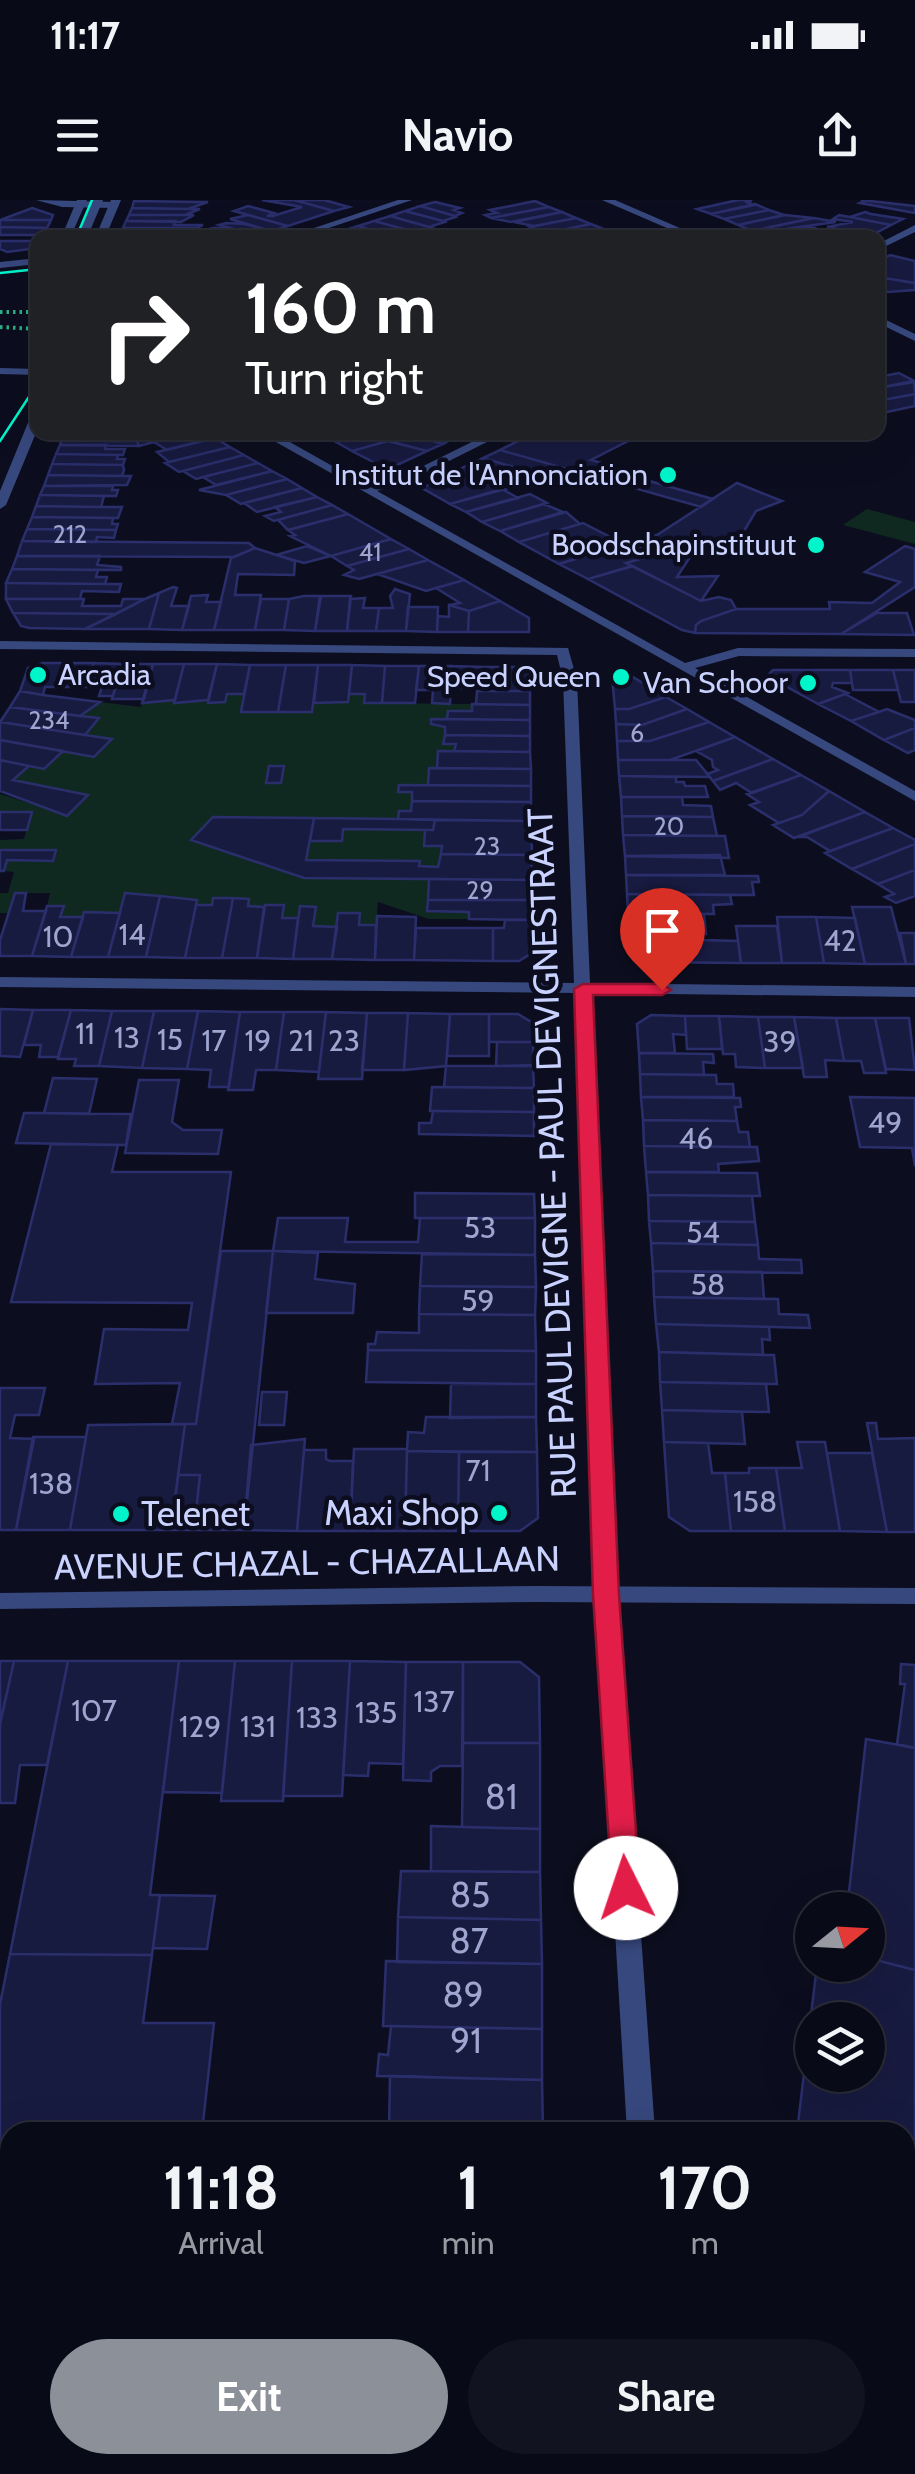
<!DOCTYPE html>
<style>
:root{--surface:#090a17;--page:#121320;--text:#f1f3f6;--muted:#999aa1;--line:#292b36;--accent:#8c9099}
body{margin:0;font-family:Cabin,sans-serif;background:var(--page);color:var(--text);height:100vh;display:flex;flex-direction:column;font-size:38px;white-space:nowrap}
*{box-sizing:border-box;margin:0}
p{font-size:32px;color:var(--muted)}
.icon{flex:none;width:55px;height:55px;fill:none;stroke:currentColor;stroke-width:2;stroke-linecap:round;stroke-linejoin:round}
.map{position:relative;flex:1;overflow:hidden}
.details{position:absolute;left:0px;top:1922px;width:915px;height:352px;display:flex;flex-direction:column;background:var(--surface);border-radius:30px 30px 0 0;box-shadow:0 10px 40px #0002,0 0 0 2px var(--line)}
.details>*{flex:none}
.top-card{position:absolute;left:30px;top:30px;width:855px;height:210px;border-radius:20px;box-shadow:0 10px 40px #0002,0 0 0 2px var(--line);background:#202124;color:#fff;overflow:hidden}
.needle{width:65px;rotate:72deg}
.controls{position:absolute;left:795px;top:1692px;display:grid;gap:20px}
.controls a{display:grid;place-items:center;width:90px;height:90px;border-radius:50%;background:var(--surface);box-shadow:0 10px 40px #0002,0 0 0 2px var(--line);font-size:50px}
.pin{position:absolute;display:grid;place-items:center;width:85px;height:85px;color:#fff;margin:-102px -42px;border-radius:50% 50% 50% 0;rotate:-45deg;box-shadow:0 0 10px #0007}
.pin .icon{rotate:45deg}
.me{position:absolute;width:110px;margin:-55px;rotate:356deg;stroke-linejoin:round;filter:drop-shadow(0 0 8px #0008)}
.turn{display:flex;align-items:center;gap:35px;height:210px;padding:0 50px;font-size:45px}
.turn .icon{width:130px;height:130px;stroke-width:2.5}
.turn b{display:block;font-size:70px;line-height:85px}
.eta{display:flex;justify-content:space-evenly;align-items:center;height:170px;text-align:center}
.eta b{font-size:60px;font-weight:700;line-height:70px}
.primary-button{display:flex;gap:20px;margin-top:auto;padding:20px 50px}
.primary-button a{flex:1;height:115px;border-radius:60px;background:var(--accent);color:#fff;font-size:40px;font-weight:700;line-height:115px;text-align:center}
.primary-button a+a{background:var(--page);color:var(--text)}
.status{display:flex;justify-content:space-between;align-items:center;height:70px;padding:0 50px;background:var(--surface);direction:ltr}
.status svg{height:28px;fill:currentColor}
header{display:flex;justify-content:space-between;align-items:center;height:130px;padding:0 50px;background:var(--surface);font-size:45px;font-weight:700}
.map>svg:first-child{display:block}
.green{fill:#0f2921}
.building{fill:#181b40;stroke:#2a2f6c;stroke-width:2.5;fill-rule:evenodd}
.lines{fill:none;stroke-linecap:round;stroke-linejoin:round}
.path{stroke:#2db085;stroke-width:4;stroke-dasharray:2.5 4;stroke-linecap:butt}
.service{fill:#37487e;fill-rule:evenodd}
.minor{fill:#37487e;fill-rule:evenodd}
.tertiary{fill:#37487e;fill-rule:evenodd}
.tram{stroke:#00f5cb;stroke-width:2.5}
.route{fill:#e11d48;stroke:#92132f;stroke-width:2.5}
.poi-dot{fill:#00f5cb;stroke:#0c0e1f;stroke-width:4}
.labels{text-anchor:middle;stroke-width:9;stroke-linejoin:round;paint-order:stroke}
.far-number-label{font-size:25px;fill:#9ea5cf}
.far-poi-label{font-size:30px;fill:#cad3ff;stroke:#0c0e1f;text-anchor:end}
.number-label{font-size:30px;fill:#9ea5cf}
.street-label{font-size:35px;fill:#cad3ff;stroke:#0c0e1f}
.poi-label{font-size:35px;fill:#cad3ff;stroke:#0c0e1f;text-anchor:end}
.near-number-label{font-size:35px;fill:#9ea5cf}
</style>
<div class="status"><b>11:17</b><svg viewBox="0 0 49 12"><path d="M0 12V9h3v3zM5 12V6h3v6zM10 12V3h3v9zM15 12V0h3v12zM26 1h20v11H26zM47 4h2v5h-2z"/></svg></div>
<header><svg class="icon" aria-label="menu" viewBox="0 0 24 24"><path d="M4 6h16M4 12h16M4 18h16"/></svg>Navio<svg class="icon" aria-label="share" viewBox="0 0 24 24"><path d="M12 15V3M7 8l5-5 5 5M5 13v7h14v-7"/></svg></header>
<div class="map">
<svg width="915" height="2274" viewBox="0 0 915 2274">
<rect width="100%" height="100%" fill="#0c0e1f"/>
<path class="green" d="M867 309 915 322V344L843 325Z
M227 494H244L241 512H312L314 503 347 502 349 494H365V503L472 504V511H448L447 519H431V524L445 527 443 543 456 544 454 551H439L437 568H429L428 585H399V592H412L411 611 398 619 213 617 304 678 429 679 469 712V719H429L378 702 376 725H359L360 713H339L337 727 313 726 315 707H300L298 718H282L283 705 248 706 249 699 214 698 212 705H196L197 700 125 693 120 713 85 712 83 717H60L63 706H47L50 693H15L9 713H0V693H8L14 672 4 671 7 660 53 661 56 651 0 650V640L24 639 32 613 0 612V594L68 615 87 595 13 580 29 566 44 568 63 551 111 539 85 535 80 516 88 508H94L100 502 141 507 142 503H157L158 499 224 502Z
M343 629 425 630V646H442L438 667 419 666V661L306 660 310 641H342Z"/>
<path class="building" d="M262 0H294L334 11 288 26 234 11 248 6 274 13 267 16H273L302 7Z
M294 0H324L349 7 334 11Z
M738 0H752L747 2 754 5 711 14 697 9Z
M861 0 915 6V13L860 3 865 1Z
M134 1 199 2H208L188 9 132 8Z
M535 1 549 7 491 18 485 15 497 13 490 10Z
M435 2 460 8 454 10 462 13 455 16 420 6Z
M755 4 769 10 724 19 711 14Z
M420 6 455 16 456 17 443 21 405 11Z
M549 7 562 12 511 22 491 18Z
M32 8 53 15 51 20H0Z
M132 8 188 9H200L185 15H129Z
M769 10 784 15 738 25 724 19Z
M405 11 443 21 445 22 429 27 390 16Z
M562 12 576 18 534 26 514 22Z
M865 12 871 14 903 19 891 25 850 17Z
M129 15H194L181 22 126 21Z
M248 15 288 26 271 31 230 19Z
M785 15 813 18 752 31 738 25Z
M839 15 850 17 891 25 872 35 827 27 853 22 833 19Z
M390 16 429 27 432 28 419 33 374 21Z
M576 18 591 24 536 35 529 32 537 30 530 27Z
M814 18 836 22 792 28 797 30 768 37 752 31Z
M0 20H51L47 28 0 27Z
M126 21H175L174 25H203L197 28H123Z
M374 21 419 33 424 35 399 38 358 26Z
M226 23 245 24 271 31 257 35 219 25Z
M591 24 606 30 570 38 532 36Z
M358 26 399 38H365L342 31Z
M0 27 47 28 43 35H0Z
M812 27 828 33 807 38 768 37Z
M123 28 182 29 179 34H121Z
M213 28H230L257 35 231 38 205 30Z
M0 41H38V48L7 52 0 49Z
M890 55 915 61V83L878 77V62Z
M878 77 915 83V90L888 92 878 86Z
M899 173 914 181 878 188V177Z
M914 182 915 194 878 201V195L882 194 878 188Z
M915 194V206L878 214V201Z
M154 232H192L139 246 137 241 159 235Z
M192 232H205L215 238 167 250 154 242Z
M326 232H373L336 242 321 234Z
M402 232H444L458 236 443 244Z
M536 232H646L591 260 612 266 607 269 713 299 701 307 500 250Z
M371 233 380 238 389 236 388 241 352 251 336 242Z
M408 234 443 244 427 251 388 241 389 236 398 239Z
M63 236H108L106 241H137L139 246 60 245Z
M215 238 230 247 169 262 157 252Z
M388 241 427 251 395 266H381L352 251Z
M60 245H106L105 249H125L123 255 56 254Z
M230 247 244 255 179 272 165 263Z
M500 250 557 266 539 275 483 258Z
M56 254 118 255 117 259H125L123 265 52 264Z
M244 255 258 263 196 279 183 271Z
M483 258 534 273 517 282 466 266Z
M258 263 272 271 216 285 203 277Z
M52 264 123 265 124 270 122 276 48 275Z
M466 266 517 282 524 284 450 304 422 288Z
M272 271 287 279 226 295 199 290Z
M48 275 122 276H131L127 285 44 286Z
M287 279 302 288 241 304 226 295Z
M737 283 782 301 756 311 741 336 692 354 677 377 718 376 701 401 626 363 644 358 648 352 631 342 657 335Z
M44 286H113L112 290H118L116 296 40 295Z
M302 288 317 297 257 312 244 303Z
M502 289 518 298 466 312 450 304Z
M530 294 547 303 482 322 466 312Z
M40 295 104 296 101 307 36 306Z
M317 297 332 305 274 321 265 316 281 312 275 307Z
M544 304 563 312 500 331 482 322Z
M332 305 348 314 288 330 278 320Z
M36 306 101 307H122L118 318 32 317Z
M566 312 580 324 519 342 500 331Z
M348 314 391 339 331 356 290 336 295 335 288 330Z
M32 317 113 318 112 324H118L116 330 27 329Z
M583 323 624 344 559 364 519 342Z
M27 329 116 330 114 338 97 337 96 342 22 341Z
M391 339 409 349 347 366 331 356Z
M22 341 249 343 255 348 234 357 17 356Z
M631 342 648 352 644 358 626 363 632 366 588 379 559 364Z
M307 346 331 356 304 363 276 355Z
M905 346 915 349V387L841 434 695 433 696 425 701 421 736 409H830L829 402 872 403 900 382 865 372Z
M255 348 295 361 294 375 238 374 235 395H261L255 430H214L231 358Z
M409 349 428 360 359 379 344 375 354 370 347 366Z
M17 356H100L97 365 121 367V370L12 369Z
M428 360 464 380 426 391 377 374Z
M633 366 701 401 719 397 731 400 736 409 701 421 696 425 695 433 682 430 588 379Z
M12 369 98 370 96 377H107L105 384 6 383Z
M464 380 500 401 469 411 449 405 460 403 436 388Z
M6 383 105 384H121L119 392 82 391 80 399H6Z
M173 387 177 388 171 406H189L182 430 149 429 159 393Z
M395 389 410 394 406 431H376L379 408H393L390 396Z
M159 393 149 429H85L145 399Z
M208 395 206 402H221L214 430H182L191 396Z
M304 396H320L315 431 284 430 289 399Z
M321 396H351L347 431H315Z
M365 398 363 408H379L376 431H347L350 399Z
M6 399H84L82 406H121L123 399H145L116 414 13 413Z
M261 399H289L284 430H255Z
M500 401 529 418V432H468L469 411Z
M449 405 469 411 468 432H437L438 416 449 417Z
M408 407H438L437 432 406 431Z
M13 413 116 414 85 429 29 428 21 426Z
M877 413H907L914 435 841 434Z
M42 463H64L57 487H45L43 495 20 491 28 468Z
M64 463H94L85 487H57Z
M94 463 122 464 113 496H99L102 487H85Z
M122 464H153L144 499H112Z
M153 464H184L175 500 142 503Z
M184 464H217L208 500 174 503Z
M217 464 250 465 244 494H227L225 502 208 503Z
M250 465H286L278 512H241Z
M286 465H318L312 512H278Z
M318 465H352L348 502 314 503Z
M352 465 385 466 382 503H364L365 494H349Z
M385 466H419L415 503H382Z
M419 466H452L450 504 432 503 433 490H416Z
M452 466 482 467V488H450Z
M482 467H517L530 473V491H495V486H482Z
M773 470H850L852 483H833L832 487 848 493 818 504 767 476Z
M850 470H893L898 490H853Z
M893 470H915V502H901Z
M628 474 666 497 629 509H615L612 477Z
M20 491 43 495 100 502 80 516 10 507Z
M477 491H530V505L476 504Z
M845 494 879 512 851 521 818 504Z
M666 497 687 509 642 525 616 524 615 509H629Z
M472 504 530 505V520L447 519 448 511H472Z
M10 507 80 516 99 518 85 535 0 522Z
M687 509 709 522 650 541H617L616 524 642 525Z
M887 509 915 520V528L884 540 851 521Z
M431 519 530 520V536L445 535V527L431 524Z
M0 522 105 538 112 539 94 557 0 540Z
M709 522 735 537 670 560H618L617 541H650Z
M915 528V550L908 553 884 540Z
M445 535 530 536V552L454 551 456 544H443Z
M735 537 773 559 713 581 707 574 718 570 713 567 712 560 696 551Z
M0 540 63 551 44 569 0 560Z
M438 551 530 552 531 569 437 568Z
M773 559 801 575 752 593 736 583 720 590 713 581Z
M0 560 29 566 13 580 88 595 67 616 0 591Z
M618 560H696L710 577 619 576Z
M269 566H284L281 583H266Z
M429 568 531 569V586L428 585Z
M801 575 829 591 802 615 779 623 750 605 759 602 747 594Z
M619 576 676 577V582H684L685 586H705L708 597H621Z
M399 585 531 586V602L412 601V592H398Z
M829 591 865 612 794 638 773 625 802 615Z
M621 597H682L683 605 711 606 713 617 622 616Z
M412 601 531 602V621L398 619 399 611H411Z
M0 612H32L27 630H0Z
M865 612 893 628 830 651 807 637H798Z
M622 616 713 617 717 636 623 635Z
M213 617 314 618 306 660 420 661 419 666 438 667 441 654 532 655V680L304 678 191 640Z
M314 618 398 619 435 620 433 630 343 629 342 641H310Z
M435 620 531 621 532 655 441 654 442 646H424L425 630H433Z
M893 628 915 640V644L852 669 825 653Z
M623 635 725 636 729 658 625 656Z
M915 644V670L878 684 852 669Z
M0 650H56L53 661 7 660 4 671H0Z
M720 655 725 675H626L625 656Z
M915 670V696L896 703 885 697 894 694 878 684Z
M626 675 758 676 759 682H752L754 695 627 694Z
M429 679 532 680V700H428Z
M15 693H26L23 711H46L32 756H0V740Z
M125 693 160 696 146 757H108Z
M627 694 730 695 732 704 713 705 714 714 628 713Z
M160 696 197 700 185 758 146 757Z
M213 698H233L222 758H185L196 705H212Z
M233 698 249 699 248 706 264 707 257 758H222Z
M428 700H532V720L469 719V712L427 711Z
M265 705H284L282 718H298L293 759 257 758Z
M47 706H64L60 717H83L71 757 32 756Z
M300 706 316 707 313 726 337 727 332 759H293Z
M852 707H891L906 764H865Z
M84 712 120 713 108 757H71Z
M338 713H360L359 725H376L375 760 332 759Z
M628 713 704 714 706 734 630 733Z
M377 716 416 717 414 760H375Z
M777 717H816L824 763H782Z
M816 717 855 718 865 764 824 763Z
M505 720H532V753L519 761H493V728H504Z
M736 726H777L782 763H741Z
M416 728H493V761L414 760Z
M630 733 701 734 702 740 738 741 741 763 646 762 630 754Z
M900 733H915V764H906Z
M0 809 33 810 20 857 0 856Z
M33 810H71L58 857H39L41 845H24Z
M71 810 112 811 99 866H74L76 859H58Z
M112 811H154L142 868 99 866Z
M154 811H198L187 869 142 868Z
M198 811 240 812 229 887H209L211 870 187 869Z
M240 812H284L276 870H256L253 890H228Z
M284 812H326L319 872 276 870Z
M326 812 367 813 362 879H318Z
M367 813H408L404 870H362Z
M408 813 450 814 446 866 404 870Z
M450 814H489V856H447Z
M489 814H518L533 823V842H489Z
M651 815 685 816 686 835 673 834 675 853H639L637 824Z
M685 816H719L722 849H687Z
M719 816 758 817 765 868 736 867 735 854H723Z
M758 817H794L803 868H765Z
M794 817 836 818 844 861 825 860 827 877H804Z
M836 818H875L886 873H864L861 861H844Z
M875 818H909L915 870 886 869Z
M497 842H533L534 865 496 866Z
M639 853 713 854 714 863 703 862 704 875 640 874Z
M446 866H533L534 888 444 887Z
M640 874 716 875 717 884H733L734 897H641Z
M53 878 97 879 89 914 44 913Z
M139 880H179L172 922 183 930H222L218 954 125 953Z
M432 887 534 888V912L430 911Z
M641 897 740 898 741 907H735L737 921 643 920Z
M850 897 915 898V966L912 948 860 947Z
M433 911 534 912V936L419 934V923H431Z
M24 913H44L131 914 126 945 16 943Z
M643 920 737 921 739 932H748L750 947 644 946Z
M51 944 118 945 112 972H231L196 1224H172L180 1183 95 1184 104 1129 188 1130 192 1103 11 1102Z
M644 946 757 947 759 961 718 964 719 972H646Z
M646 972 757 973 760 996 648 995Z
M415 993 534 994 535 1018H415Z
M648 995 752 996 755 1022 649 1021Z
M278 1018H348L345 1042H418L420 1018H535V1055L273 1051Z
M649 1021 755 1022 758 1045 651 1043Z
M651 1043 758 1045 759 1059 801 1060 802 1073 653 1071Z
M221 1051H273L244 1330H194L200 1275H178L185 1224H196Z
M273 1051 318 1053 315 1079 355 1084 353 1113H266Z
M422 1054 535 1055 536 1087 420 1086Z
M653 1071 762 1072 764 1099 654 1097Z
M420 1086 536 1087 535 1115 419 1114Z
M654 1097 778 1099 779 1114 808 1115 810 1128 656 1124Z
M419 1114 535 1115 536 1151 368 1150V1144H375L377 1132 419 1133Z
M656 1124 769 1127 770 1140 762 1139 763 1155 659 1152Z
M368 1150 536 1151V1184L366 1182Z
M659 1152 774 1155 777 1184 660 1182Z
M660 1182 766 1184 769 1212 662 1210Z
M451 1184H536V1217L450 1218Z
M0 1188H45L39 1215H15L10 1238 34 1239 16 1330H0Z
M262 1192H287L284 1225H259Z
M662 1210 742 1212 745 1244 664 1242Z
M426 1217H536L537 1252 407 1251 408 1232 424 1233Z
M867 1223H876L878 1239 915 1238V1332H887Z
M185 1224 171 1330H70L88 1225Z
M33 1237H86L70 1330H16Z
M305 1239 297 1331 244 1330 251 1245Z
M664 1242 708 1243 712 1273H725L731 1331H690L669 1317Z
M797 1242H825L840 1331H785L776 1268H802Z
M354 1249H407L405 1331H350Z
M304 1250H326V1259L330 1261H353L350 1331H297Z
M407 1251 459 1252 458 1331H405Z
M459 1252H537L538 1318 520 1331H458Z
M827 1253H872L887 1332 840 1331Z
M749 1268H776L785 1331H731L725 1273H749Z
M178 1275H200L194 1330H171Z
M0 1461H14L0 1524Z
M14 1461H68L47 1565H20L15 1603H0V1524Z
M68 1461H179L150 1695H160L152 1755 10 1754Z
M179 1461H235L222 1593 163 1592Z
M235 1461H292L283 1601H221Z
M292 1461H350L342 1596H283Z
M350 1461 406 1462 403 1564 369 1563 368 1576 343 1575Z
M406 1462H463L462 1566H440L431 1572V1581L403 1580Z
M463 1462H520L539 1477 540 1543H463Z
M901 1464 915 1465V1548L897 1544 905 1484H900Z
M866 1539 915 1548V1770L868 1758V1710H847Z
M463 1543H540V1629L462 1627Z
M431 1626 540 1629V1672L431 1671Z
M401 1671 540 1672 541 1720 398 1717Z
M160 1695 215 1696 207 1749 153 1748Z
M398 1717 541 1720 542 1764 397 1762Z
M10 1754 152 1755 143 1823H214L202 1932H10V2013H0V1804Z
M868 1758 915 1770V2133L907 2132 915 2202H905V1932H797L817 1765H868ZM812 1820H868V1875H812Z
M386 1761 542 1764V1829L383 1826Z
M391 1826 542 1829V1880L377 1876 379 1854 388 1855Z
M390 1876 542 1880 543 1931 389 1928Z
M402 1928 543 1931V1932H402Z
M0 2013H10V2096H0Z
M905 2202H915V2238H905Z
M354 2265H545V2274H353Z
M733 2265H856L857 2273 734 2271Z
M734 2271 915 2274H734Z"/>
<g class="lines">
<path class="path" d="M0 112H38
M0 127 38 129"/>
<path class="service" d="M93 0H103L87 38H77Z"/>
<path class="minor" d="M36 0 114 2 119 5 114 8 62 7Z
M398 0H412L299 38H284Z
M602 0H615L703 38H690Z
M915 25V32L878 50V44Z
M878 116 915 134V141L878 123Z
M258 232H272L368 286 399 278 492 232H507L407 282 377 291 685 463 738 448 915 449V457L739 456 695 468 915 591V601Z
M0 441 568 448 577 480 590 783 915 787V797L591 793 617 1395 655 1932H627L595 1395 574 793 0 787V777L574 783 563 480 557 455 0 449Z
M637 2265H667V2274H637Z"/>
<path class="tertiary" d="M77 0H87L70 38H61Z
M111 0H121L105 38H95Z
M38 58V64L0 68V62Z
M0 168 38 169V175L0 174Z
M38 210V228L6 305 0 309V291L32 213Z
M536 1386 915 1388V1404L536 1402 0 1409V1393Z"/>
<path class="tram" d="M76 38 92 0
M0 73 38 69
M0 241 38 183"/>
</g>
<path class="route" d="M583 784H662L671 790 662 795H593L619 1395 640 1688 636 1696 626 1699 616 1696 612 1688 593 1395 574 789Z"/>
<g class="poi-dot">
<circle cx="668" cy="275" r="10"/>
<circle cx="816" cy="345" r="10"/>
<circle cx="38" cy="475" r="10"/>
<circle cx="621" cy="477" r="10"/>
<circle cx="808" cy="483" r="10"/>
<circle cx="499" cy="1313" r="10"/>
<circle cx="121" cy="1314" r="10"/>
</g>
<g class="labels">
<g class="far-number-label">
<text x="70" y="343">212</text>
<text x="370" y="361">41</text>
<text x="49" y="529">234</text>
<text x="637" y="542">6</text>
<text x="669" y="635">20</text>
<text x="487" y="655">23</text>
<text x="480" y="699">29</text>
</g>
<g class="far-poi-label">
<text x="648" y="285">Institut de l'Annonciation</text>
<text x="796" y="355">Boodschapinstituut</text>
<text x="58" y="485" text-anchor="start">Arcadia</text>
<text x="601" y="487">Speed Queen</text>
<text x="788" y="493">Van Schoor</text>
</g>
<g class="number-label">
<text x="132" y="745">14</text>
<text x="58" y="747">10</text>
<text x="840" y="751">42</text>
<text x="85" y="844">11</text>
<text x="127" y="848">13</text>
<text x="170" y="850">15</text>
<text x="214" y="851">17</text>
<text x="258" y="851">19</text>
<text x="301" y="851">21</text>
<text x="344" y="851">23</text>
<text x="780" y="852">39</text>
<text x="885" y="933">49</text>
<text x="696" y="949">46</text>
<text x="480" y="1038">53</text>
<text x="703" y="1043">54</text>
<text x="708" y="1095">58</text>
<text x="478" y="1111">59</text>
<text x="478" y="1281">71</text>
<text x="51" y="1294">138</text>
<text x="755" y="1312">158</text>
<text x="434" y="1512">137</text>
<text x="94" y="1521">107</text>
<text x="376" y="1523">135</text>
<text x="317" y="1528">133</text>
<text x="200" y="1537">129</text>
<text x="258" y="1537">131</text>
</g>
<g class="street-label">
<text transform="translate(552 953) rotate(-92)" y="12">RUE PAUL DEVIGNE - PAUL DEVIGNESTRAAT</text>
<text transform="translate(307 1363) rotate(-1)" y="12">AVENUE CHAZAL - CHAZALLAAN</text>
</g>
<g class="poi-label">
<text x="479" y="1325">Maxi Shop</text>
<text x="141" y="1326" text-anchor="start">Telenet</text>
</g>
<g class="near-number-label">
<text x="501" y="1609">81</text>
<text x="470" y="1707">85</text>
<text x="469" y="1753">87</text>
<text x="463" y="1807">89</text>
<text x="466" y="1853">91</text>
</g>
</g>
</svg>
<div class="controls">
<a><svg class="needle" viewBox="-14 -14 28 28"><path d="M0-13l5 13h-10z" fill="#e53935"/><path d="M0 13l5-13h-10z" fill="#999aa1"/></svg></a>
<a><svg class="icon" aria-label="layers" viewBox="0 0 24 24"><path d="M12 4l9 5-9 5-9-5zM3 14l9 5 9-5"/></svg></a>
</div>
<div class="pin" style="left:662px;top:790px;background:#d93025"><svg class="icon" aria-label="arrive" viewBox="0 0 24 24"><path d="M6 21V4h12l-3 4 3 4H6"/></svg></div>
<svg class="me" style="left:626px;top:1688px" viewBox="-20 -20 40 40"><circle r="19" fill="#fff"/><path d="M0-13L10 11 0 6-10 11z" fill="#e11d48"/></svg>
<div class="top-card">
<div class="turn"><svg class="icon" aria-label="right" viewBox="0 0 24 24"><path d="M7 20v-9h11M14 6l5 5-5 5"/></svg><div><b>160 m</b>Turn right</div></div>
</div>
<section class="details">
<div class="eta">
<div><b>11:18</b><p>Arrival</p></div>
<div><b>1</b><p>min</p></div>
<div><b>170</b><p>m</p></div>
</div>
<div class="primary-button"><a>Exit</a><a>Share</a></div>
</section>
</div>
